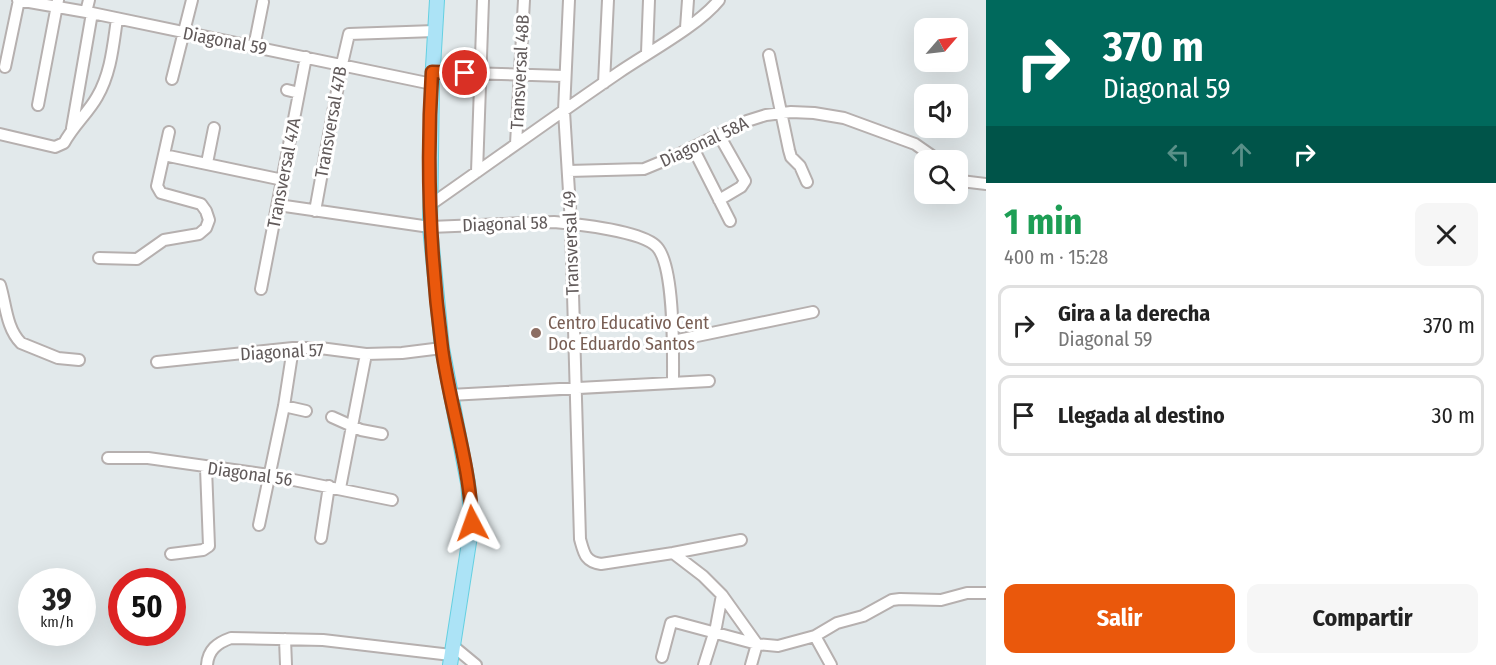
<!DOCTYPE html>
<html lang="es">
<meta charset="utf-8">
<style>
:root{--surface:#fff;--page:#f6f6f6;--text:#222;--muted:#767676;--line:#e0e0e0;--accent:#ea580c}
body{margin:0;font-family:"Fira Sans Condensed",sans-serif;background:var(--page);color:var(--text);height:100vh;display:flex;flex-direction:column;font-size:22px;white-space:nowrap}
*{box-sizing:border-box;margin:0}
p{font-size:20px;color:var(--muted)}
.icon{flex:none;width:33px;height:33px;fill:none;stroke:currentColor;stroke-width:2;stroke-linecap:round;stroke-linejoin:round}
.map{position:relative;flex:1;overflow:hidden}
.panel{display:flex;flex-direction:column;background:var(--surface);width:510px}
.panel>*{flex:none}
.hud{background:#00695c;color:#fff;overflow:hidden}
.needle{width:39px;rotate:62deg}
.buttons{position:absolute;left:914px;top:18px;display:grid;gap:12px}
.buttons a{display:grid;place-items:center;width:54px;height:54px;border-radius:12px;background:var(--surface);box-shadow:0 6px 24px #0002;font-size:30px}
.speed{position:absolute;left:18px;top:568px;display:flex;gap:12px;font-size:30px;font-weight:700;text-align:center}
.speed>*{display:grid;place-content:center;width:78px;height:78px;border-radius:50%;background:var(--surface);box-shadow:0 6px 24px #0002;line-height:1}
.speed small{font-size:15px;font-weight:400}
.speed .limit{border:9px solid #d22;background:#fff;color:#111}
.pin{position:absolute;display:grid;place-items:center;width:51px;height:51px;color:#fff;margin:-26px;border:3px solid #fff;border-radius:50%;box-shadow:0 2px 6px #0007}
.me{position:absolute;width:66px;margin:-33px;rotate:356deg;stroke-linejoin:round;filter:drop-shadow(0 0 4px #0008)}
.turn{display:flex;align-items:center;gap:21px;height:126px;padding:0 18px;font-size:27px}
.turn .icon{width:78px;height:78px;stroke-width:2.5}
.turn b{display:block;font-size:42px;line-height:51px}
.lanes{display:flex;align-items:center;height:57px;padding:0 18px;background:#0003;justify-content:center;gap:30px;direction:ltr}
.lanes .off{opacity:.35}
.round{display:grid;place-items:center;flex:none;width:63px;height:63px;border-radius:12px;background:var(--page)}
.overview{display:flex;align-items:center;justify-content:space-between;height:102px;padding:0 18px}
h1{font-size:36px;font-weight:700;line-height:45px;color:#1e9e55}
.cta{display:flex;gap:12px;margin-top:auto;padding:12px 18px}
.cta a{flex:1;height:69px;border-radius:12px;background:var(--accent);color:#fff;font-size:24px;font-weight:700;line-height:69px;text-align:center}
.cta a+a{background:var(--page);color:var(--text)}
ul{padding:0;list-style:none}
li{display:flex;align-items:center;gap:18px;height:81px;margin:0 12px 9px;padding:0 6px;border:3px solid var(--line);border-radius:12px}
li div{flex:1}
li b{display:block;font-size:22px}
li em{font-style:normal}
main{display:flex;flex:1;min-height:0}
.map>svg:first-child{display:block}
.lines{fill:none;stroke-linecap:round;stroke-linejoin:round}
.minor-casing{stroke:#b6b0af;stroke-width:14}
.major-casing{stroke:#65d0e1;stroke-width:16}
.minor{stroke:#fff;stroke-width:10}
.major{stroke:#ace3f6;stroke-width:14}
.route-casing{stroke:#983908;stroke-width:15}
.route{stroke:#ea580c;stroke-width:10}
.education-dot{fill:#8d6e63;stroke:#fff;stroke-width:2}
.labels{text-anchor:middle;stroke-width:6;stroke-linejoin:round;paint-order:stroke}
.street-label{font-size:18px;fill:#615a5a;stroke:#fff}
.education-label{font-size:18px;fill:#785e54;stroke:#fff;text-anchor:start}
</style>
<main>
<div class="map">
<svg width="986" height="665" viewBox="0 0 986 665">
<rect width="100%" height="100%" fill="#e2e9eb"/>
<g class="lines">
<defs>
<path id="minor" d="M18 0 92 13 432 84
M569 0 564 111 571 224 580 539C584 553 585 562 601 564L673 553 741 540
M86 12 89 0
M686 28 688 0
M254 47 263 2
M647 53 649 0
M769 55 789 150 791 157 800 166 807 182
M5 67 19 0
M432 72 564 76
M172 79 192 0
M604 83 608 0
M287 90 299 93
M38 105 58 0
M72 128 92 13
M0 134 55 147 64 143C73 126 88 113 97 97 111 73 113 46 117 19
M516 144 524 0
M693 148 730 221
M164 155 283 180
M207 163 214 128
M568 171 644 169 673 157 747 121 766 115 791 112 814 113 844 118 915 144 938 160
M477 172 483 0
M957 178 961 181 986 184
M719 200 741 187 745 181 719 135
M278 205 430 227 554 222C576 224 643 231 657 247 675 267 673 355 673 383
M430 205C493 161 555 116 618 73 647 53 698 26 719 0
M315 211 342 64 349 34 435 31
M99 258 137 259 164 240 199 234 206 228 209 220 206 211 201 204 161 193 157 186 169 132
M0 285C6 304 6 328 21 343L58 358 79 360
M261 289 306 57
M673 341 813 312
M157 362 293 348H320L366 354 402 353 442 348
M450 395 709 381
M284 406 306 411
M332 417 361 430 382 434
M108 458H148L269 475 392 500
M340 488 366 354
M259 525 284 406 293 348
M321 538 329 486
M673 553 703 576 722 595 757 644 751 665
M171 554 203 550 209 546 206 468
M815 636 837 623 863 616 892 600 900 599 941 600 967 593H986
M285 639 286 665
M453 646 476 665
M662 657 671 623 675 622 757 644 778 646 815 636 831 665
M207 665C208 650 217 643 231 638L323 640 451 655
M704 665 716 627 722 595"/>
<path id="major" d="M437 0 432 84 430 227 442 348 468 483 472 523 450 665"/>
</defs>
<use href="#minor" class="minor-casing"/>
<use href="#major" class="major-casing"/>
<use href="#minor" class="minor"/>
<use href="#major" class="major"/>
</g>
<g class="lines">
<defs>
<path id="route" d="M465 73 432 72C426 164 430 257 442 349 450 407 470 464 472 523"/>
</defs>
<use href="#route" class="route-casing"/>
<use href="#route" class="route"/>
</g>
<circle class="education-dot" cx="536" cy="333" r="6"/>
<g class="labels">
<g class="street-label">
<text transform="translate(225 41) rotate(11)" y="6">Diagonal 59</text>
<text transform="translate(520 72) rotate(-87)" y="6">Transversal 48B</text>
<text transform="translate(331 122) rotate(-80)" y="6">Transversal 47B</text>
<text transform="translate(704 142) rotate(-25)" y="6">Diagonal 58A</text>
<text transform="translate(284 173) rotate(-79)" y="6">Transversal 47A</text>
<text transform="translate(505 224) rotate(-2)" y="6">Diagonal 58</text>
<text transform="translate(571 243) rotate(-92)" y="6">Transversal 49</text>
<text transform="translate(282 352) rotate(-3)" y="6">Diagonal 57</text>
<text transform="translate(250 474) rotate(8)" y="6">Diagonal 56</text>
</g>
<g class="education-label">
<text x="548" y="329">Centro Educativo Cent<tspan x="548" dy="21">Doc Eduardo Santos</tspan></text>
</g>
</g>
</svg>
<div class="buttons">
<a><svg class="needle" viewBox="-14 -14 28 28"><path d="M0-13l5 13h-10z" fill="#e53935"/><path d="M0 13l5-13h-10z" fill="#767676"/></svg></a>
<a><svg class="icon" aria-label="sound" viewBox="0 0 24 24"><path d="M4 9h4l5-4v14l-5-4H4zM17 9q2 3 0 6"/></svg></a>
<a><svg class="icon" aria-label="search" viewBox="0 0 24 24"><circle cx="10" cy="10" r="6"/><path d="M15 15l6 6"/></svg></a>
</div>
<div class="speed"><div>39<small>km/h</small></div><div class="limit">50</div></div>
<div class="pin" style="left:465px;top:73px;background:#d93025"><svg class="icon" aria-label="arrive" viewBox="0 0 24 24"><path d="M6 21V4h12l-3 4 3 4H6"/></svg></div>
<svg class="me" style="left:472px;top:523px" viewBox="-20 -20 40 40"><path d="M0-17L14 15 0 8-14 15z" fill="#ea580c" stroke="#fff" stroke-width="4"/></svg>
</div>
<section class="panel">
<div class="hud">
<div class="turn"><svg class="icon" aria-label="right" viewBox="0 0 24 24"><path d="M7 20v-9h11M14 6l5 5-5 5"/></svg><div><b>370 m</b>Diagonal 59</div></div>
<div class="lanes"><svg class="icon off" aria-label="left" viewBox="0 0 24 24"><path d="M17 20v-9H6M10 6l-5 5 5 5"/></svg><svg class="icon off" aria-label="ahead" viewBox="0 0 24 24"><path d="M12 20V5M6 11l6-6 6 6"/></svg><svg class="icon" aria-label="right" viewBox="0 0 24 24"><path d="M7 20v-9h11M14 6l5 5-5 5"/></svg></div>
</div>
<div class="overview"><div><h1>1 min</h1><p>400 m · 15:28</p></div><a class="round"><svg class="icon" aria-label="close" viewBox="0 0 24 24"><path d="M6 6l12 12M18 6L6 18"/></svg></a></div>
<ul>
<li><svg class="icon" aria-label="right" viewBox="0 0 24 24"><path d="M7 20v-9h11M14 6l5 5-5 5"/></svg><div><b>Gira a la derecha</b><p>Diagonal 59</p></div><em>370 m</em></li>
<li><svg class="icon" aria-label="arrive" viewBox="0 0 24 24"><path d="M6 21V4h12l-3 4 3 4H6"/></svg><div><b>Llegada al destino</b></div><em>30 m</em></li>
</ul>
<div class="cta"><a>Salir</a><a>Compartir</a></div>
</section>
</main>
